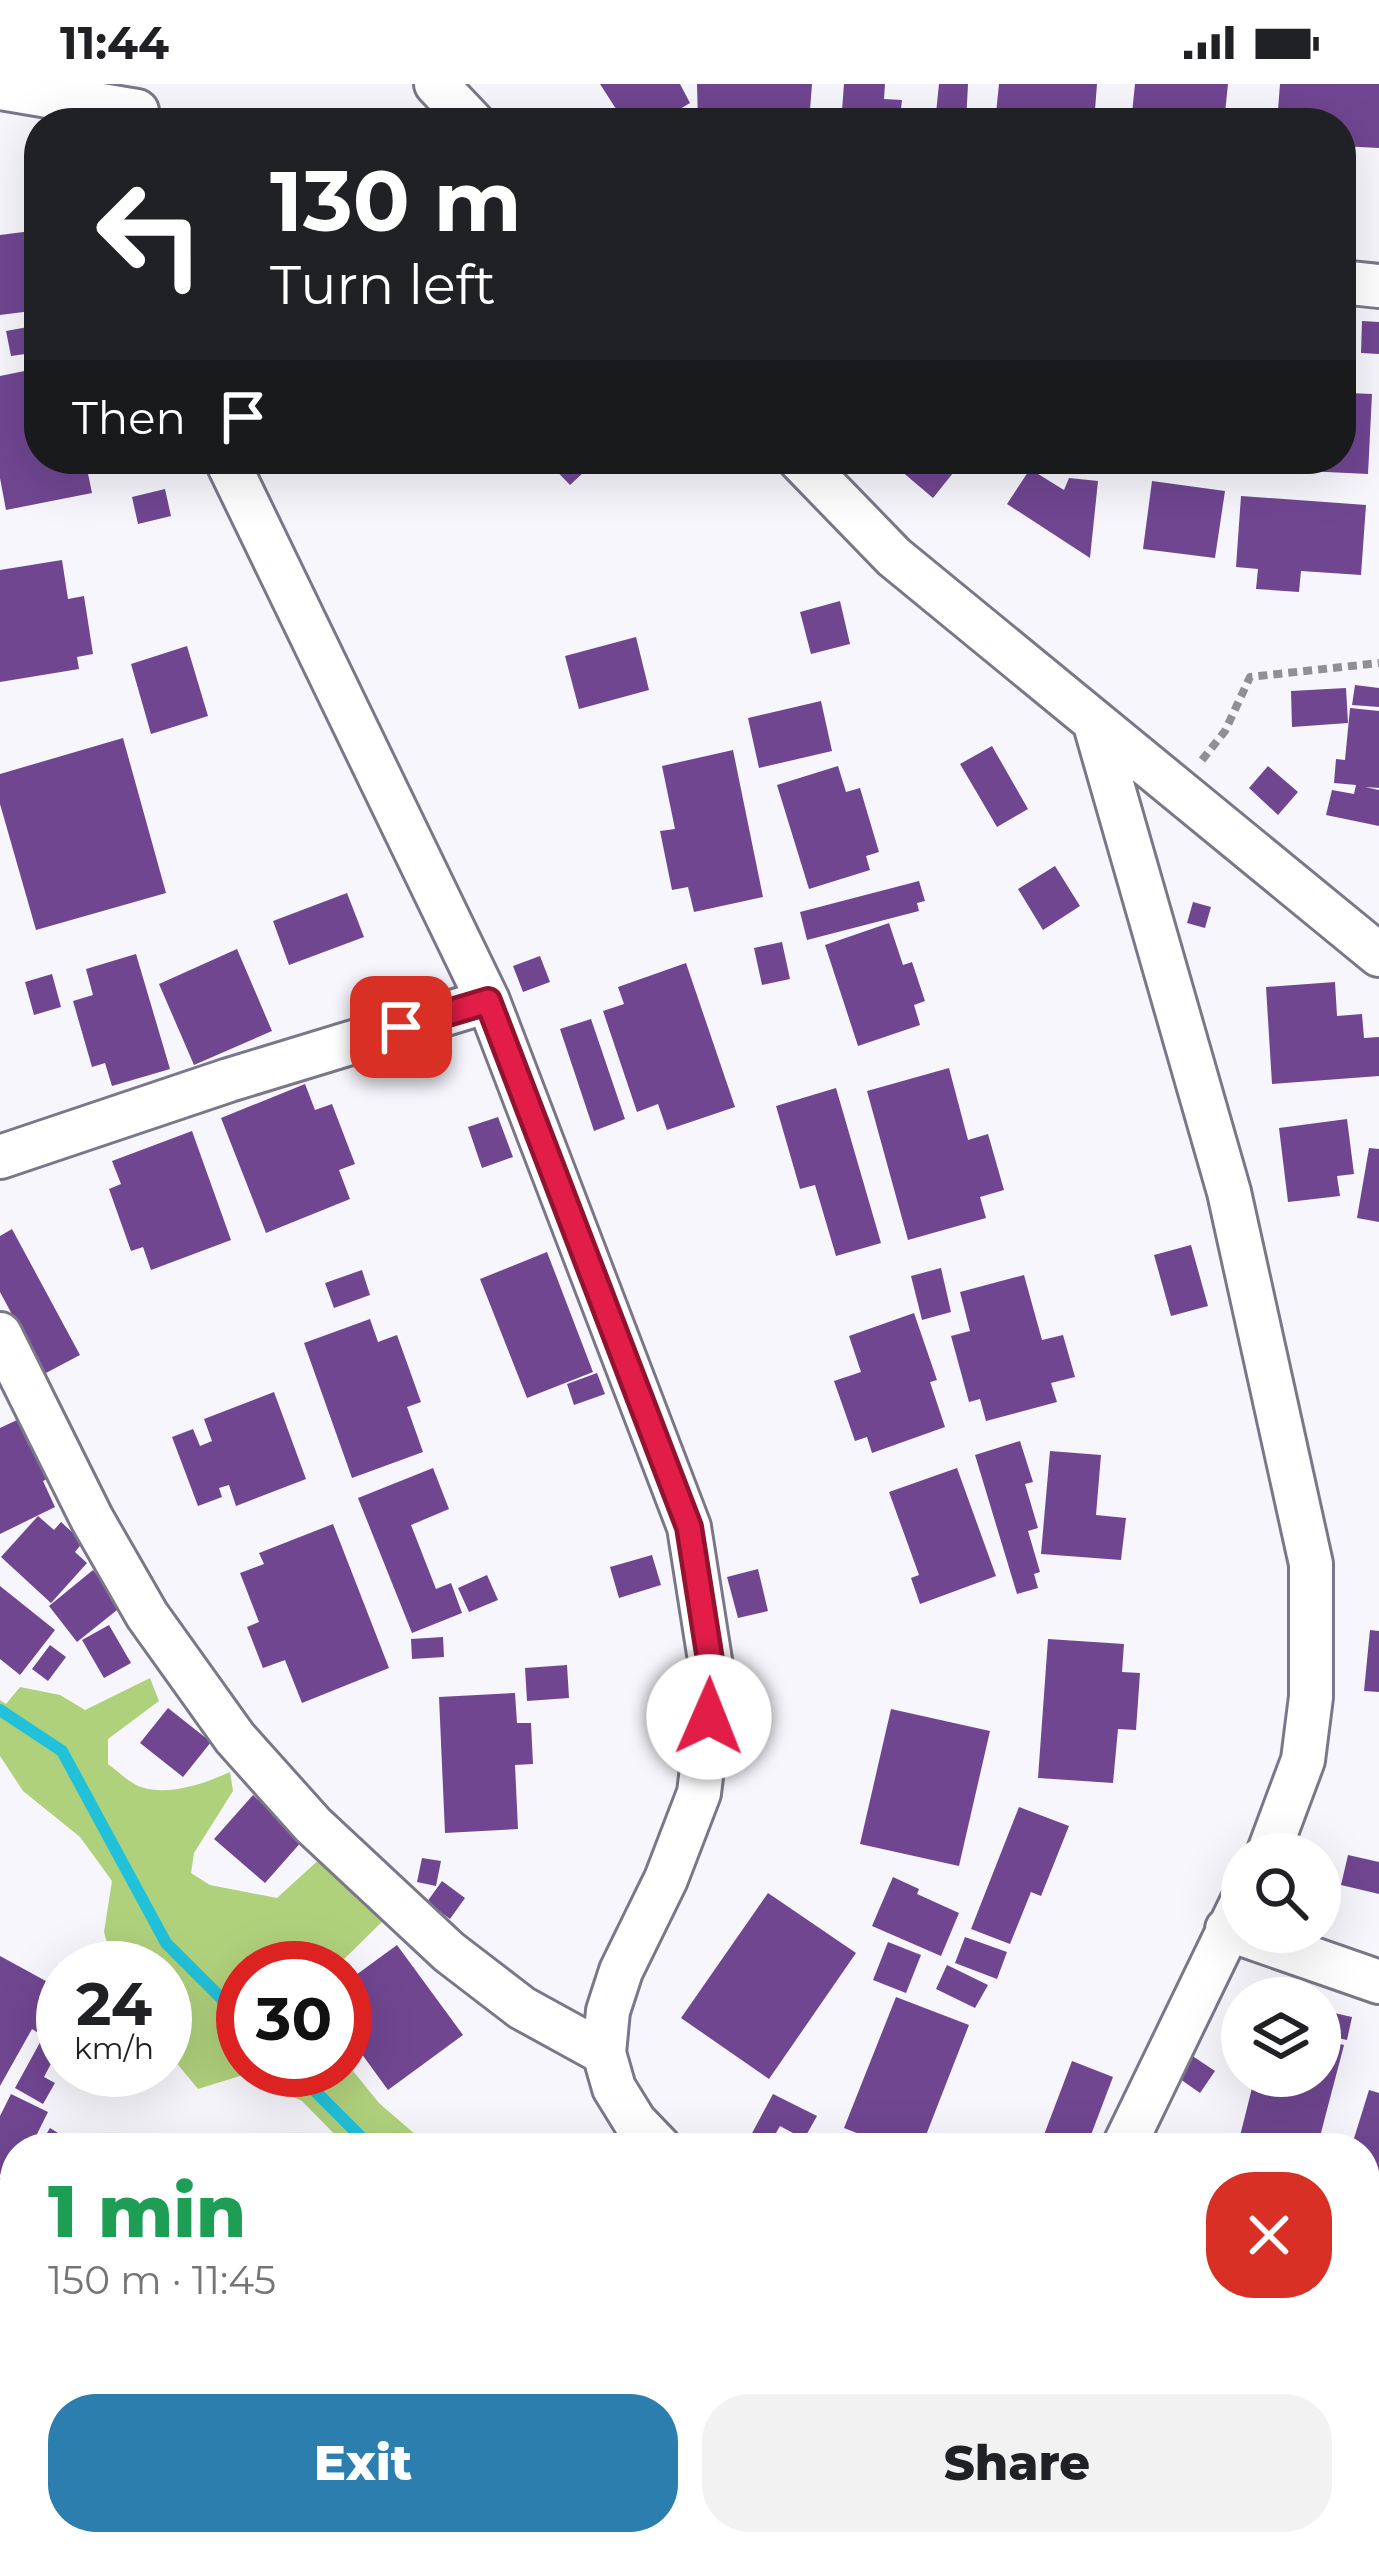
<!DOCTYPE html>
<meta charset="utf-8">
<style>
:root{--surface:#fff;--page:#f2f2f2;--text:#202124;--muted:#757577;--accent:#2c7eaf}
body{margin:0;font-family:Montserrat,sans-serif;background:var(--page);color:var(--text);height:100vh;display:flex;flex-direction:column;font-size:45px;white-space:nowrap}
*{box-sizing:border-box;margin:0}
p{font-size:39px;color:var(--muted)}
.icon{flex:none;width:66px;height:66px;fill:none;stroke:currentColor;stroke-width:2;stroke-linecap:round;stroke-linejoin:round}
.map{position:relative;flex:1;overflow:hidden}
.side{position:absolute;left:0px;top:2049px;width:1380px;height:423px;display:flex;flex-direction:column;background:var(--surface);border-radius:48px 48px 0 0;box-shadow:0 12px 48px #0002}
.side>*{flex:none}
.top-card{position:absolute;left:24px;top:24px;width:1332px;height:366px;border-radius:48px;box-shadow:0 12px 48px #0002;background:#202124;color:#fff;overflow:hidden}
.tools{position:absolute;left:1221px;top:1749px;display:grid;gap:24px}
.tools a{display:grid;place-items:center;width:120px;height:120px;border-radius:50%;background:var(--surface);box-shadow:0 12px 48px #0002;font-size:60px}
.speed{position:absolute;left:36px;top:1857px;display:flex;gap:24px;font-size:60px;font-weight:700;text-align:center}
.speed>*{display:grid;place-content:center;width:156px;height:156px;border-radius:50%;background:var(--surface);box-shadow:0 12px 48px #0002;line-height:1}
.speed small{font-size:30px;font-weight:400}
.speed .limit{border:18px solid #d22;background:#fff;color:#111}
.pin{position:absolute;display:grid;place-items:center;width:102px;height:102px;color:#fff;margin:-51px;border-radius:24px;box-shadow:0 6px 18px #0006}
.me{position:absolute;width:132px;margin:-66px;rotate:1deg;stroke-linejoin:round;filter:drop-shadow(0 0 9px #0008)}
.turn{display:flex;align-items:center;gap:42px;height:252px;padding:0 48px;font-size:54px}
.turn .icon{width:156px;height:156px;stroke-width:2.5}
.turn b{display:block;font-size:84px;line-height:102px}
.then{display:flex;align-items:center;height:114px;padding:0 48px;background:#0003;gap:24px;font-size:45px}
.round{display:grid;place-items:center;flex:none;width:126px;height:126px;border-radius:48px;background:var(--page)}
.overview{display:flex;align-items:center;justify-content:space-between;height:204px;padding:0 48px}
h1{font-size:72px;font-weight:800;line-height:90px;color:#1e9e55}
.primary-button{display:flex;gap:24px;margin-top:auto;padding:24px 48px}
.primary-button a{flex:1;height:138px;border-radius:48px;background:var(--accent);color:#fff;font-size:48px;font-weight:800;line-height:138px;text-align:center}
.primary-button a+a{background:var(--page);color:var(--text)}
.status{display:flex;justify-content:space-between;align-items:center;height:84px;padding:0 60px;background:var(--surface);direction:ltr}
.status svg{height:33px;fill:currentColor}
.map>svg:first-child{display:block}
.green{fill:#b0d17c}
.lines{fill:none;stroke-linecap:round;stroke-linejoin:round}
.stream{stroke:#22c1da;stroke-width:12}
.building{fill:#704691}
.minor-casing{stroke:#7a7888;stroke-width:48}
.path{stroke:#8f8f95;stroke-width:8;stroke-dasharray:9 6;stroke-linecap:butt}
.minor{stroke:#fff;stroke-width:42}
.route-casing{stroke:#92132f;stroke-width:30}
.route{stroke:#e11d48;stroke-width:21}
</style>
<div class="status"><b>11:44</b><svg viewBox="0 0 49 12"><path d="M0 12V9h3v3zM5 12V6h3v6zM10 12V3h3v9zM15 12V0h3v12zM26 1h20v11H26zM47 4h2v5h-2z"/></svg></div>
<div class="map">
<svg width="1379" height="2470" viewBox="0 0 1379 2470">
<rect width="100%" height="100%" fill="#f7f6fd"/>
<path class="green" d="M150 1594 159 1617 108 1655V1680C118 1687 129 1699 141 1703 169 1712 204 1700 230 1688L233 1707 194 1769 191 1789 210 1801 277 1814 324 1771 389 1831 335 1884H243V1986H345V1977L379 2019 431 2064H348L302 2017 243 1991 198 2005 165 1965V1884H114L104 1848 112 1797 80 1753 23 1707 0 1672V1616L6 1620 20 1603 60 1611 85 1626Z
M464 2457H671L678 2470H467Z"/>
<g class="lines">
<path class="stream" d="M0 1626 62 1667 166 1859 243 1936
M294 1986 372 2064
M651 2457 655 2470"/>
</g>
<path class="building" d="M600 0H680L690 19 670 31 625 39Z
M697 0H812L809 39H698Z
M844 0H885L884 15 902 16 901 25 936 29 939 0H968L966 39H841Z
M999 0H1097L1094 39H995Z
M1135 0H1228L1224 39H1131Z
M1280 0H1379V64L1341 62V39H1277Z
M39 146V226L0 231V151Z
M1362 237 1379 238V270L1361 269Z
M39 241V268L11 272 6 247Z
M39 284V375H85L92 409 6 426 0 394V292Z
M1341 299 1350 300 1349 309 1372 310 1368 390 1243 384V375H1341Z
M545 375H598L570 401Z
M887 375H936L953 389 933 414Z
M999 375H1094L1092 388 999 378Z
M1030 385 1064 406 1069 394 1098 397 1090 474 1007 420Z
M1152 397 1225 407 1215 474 1143 465Z
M165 405 171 432 138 440 132 413Z
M1241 412 1366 421 1361 491 1301 487 1299 508 1256 505 1258 485 1236 483Z
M62 476 68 515 84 512 93 570 77 573 79 585 0 598V486Z
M840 517 850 560 811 570 800 528Z
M636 553 649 606 579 625 565 572Z
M187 562 208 632 151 650 131 580Z
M1355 601 1379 604V623L1352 621Z
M1346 604 1348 639 1292 643 1291 607Z
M821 617 832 667 759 684 748 634Z
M1350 624 1379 627V704L1365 703 1379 706V742L1326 731 1332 706 1354 710 1356 701 1334 699 1336 675 1345 676Z
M123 654 166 809 36 846 0 720V690Z
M992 662 1028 725 997 743 960 680Z
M733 666 763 813 694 828 688 803 672 806 660 747 675 745 662 682Z
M838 682 846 708 860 704 879 768 866 772 870 786 809 805 777 701Z
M1268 682 1298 708 1278 731 1249 704Z
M1055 782 1080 822 1043 846 1018 805Z
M919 797 925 817 917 819 919 827 807 856 800 828Z
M347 809 364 853 289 881 273 837Z
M1193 818 1211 823 1205 844 1187 839Z
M889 839 903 881 912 878 925 917 914 921 920 941 858 962 825 861Z
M782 858 790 895 762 901 754 864Z
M237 865 272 947 194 981 159 900Z
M136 870 170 985 112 1002 105 979 92 983 73 917 93 911 86 885Z
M540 872 550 898 523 908 513 882Z
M686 879 735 1023 667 1046 658 1020 637 1028 603 927 624 920 618 903Z
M52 890 61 923 34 931 25 898Z
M1335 898 1337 932 1362 930 1364 954 1379 953V992L1272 1000 1266 903Z
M591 935 625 1035 594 1047 560 945Z
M949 984 968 1056 988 1050 1004 1106 980 1113 986 1134 908 1156 867 1007Z
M305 1000 315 1026 332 1020 355 1080 339 1086 350 1115 266 1149 221 1034Z
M836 1004 881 1159 836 1172 815 1101 800 1105 776 1022Z
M498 1033 513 1073 482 1084 468 1043Z
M1347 1035 1354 1090 1337 1092 1340 1112 1288 1118 1279 1044Z
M192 1047 231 1156 151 1186 143 1163 131 1167 109 1105 121 1100 112 1077Z
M1369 1064 1379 1065V1138L1357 1134Z
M12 1145 80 1271 44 1290 0 1208V1152Z
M1191 1161 1208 1222 1171 1232 1154 1171Z
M547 1168 593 1288 527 1314 480 1195Z
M941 1184 951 1228 922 1236 911 1192Z
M362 1186 370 1211 334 1224 325 1199Z
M1024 1191 1042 1256 1063 1251 1075 1293 1051 1299 1057 1318 986 1337 980 1315 969 1318 951 1252 970 1247 960 1208Z
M914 1229 937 1296 930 1298 945 1343 872 1369 867 1353 855 1357 834 1297 861 1288 849 1252Z
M370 1235 378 1258 397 1251 421 1318 407 1323 423 1368 352 1394 304 1259Z
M597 1289 605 1310 574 1321 567 1300Z
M274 1308 306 1395 236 1422 229 1401 219 1404 222 1413 198 1422 172 1353 193 1345 200 1362 212 1357 204 1335Z
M17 1336 29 1362 36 1358 53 1392 43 1397 55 1423 0 1450V1344Z
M1020 1357 1033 1398 1025 1400 1038 1444 1028 1447 1040 1488 1034 1490 1038 1504 1017 1510 975 1371Z
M1050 1367 1101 1371 1096 1431 1126 1434 1121 1476 1041 1470Z
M433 1384 449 1425 411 1441 436 1505 451 1499 462 1529 412 1549 358 1414Z
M957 1384 996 1492 920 1520 911 1494 919 1491 889 1408Z
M38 1432 54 1446 61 1438 83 1458 75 1468 87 1479 51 1519 1 1473Z
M333 1440 389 1584 302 1619 285 1576 263 1584 247 1543 259 1538 240 1489 264 1480 259 1469Z
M652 1471 661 1501 619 1514 610 1483Z
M758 1485 768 1527 738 1534 727 1493Z
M93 1486 122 1522 77 1558 49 1522Z
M487 1491 498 1516 469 1528 458 1504Z
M0 1502 55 1546 20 1591 0 1575Z
M109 1541 131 1579 104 1594 82 1556Z
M1370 1546 1379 1547V1608L1364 1607Z
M443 1553 444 1573 412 1575 411 1555Z
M1048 1555 1124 1560 1122 1588 1140 1589 1136 1646 1118 1645 1113 1699 1038 1694Z
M50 1561 66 1573 48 1597 32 1585Z
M567 1581 569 1614 527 1617 525 1584Z
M515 1609 517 1639H531L533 1680 515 1681 518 1745 445 1749 439 1613Z
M168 1624 211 1658 183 1693 140 1659Z
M891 1625 990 1647 959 1782 860 1760Z
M253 1711 303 1756 265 1799 214 1755Z
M1019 1723 1069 1742 1041 1812 1031 1808 1010 1860 971 1845Z
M1348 1771 1379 1778V1810L1341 1801Z
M422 1774 441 1777 436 1802 417 1798Z
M893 1793 919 1805 917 1810 959 1829 941 1872 872 1842Z
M442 1797 465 1814 450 1835 427 1818Z
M768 1809 856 1869 769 1995 681 1934Z
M965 1853 1007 1868 997 1895 955 1879Z
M888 1858 921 1871 906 1909 873 1896Z
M397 1861 463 1951 388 2006 345 1947V1899Z
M0 1872 55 1902 42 1925 51 1930 40 1950 32 1945 0 2002Z
M947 1881 988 1901 975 1924 936 1905Z
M896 1913 969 1941 921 2064H895L844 2044Z
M1321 1926 1352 1933 1347 1956 1320 1950Z
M49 1942 63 1950V1972L60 1978 54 1974 44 1993 55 1999 43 2020 15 2004Z
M1320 1955 1344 1961 1317 2064H1237L1255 1992H1320Z
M1185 1967 1215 1987 1200 2009 1170 1988Z
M1072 1977 1113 1993 1086 2064H1039Z
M1369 2006 1379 2009V2119L1365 2115V2064H1351Z
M11 2010 48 2028 30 2064H15V2097L0 2090V2032Z
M773 2010 817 2032 804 2055 780 2042 768 2063 750 2053Z
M50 2044 82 2064H38Z
M0 2094 15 2100V2143L0 2179Z
M1365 2149 1379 2154V2210L1365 2205Z
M0 2317 15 2323V2376L0 2371Z
M0 2436 15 2443V2458L9 2470H0Z
M749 2457H846L839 2470H742Z
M1009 2457H1117L1111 2470H1034Z"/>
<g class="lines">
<defs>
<path id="minor" d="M436 0 473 39
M0 4 137 27
M1341 198 1379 202
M226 375 488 917 689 1443 713 1595 699 1709 666 1795 621 1887 608 1927 604 1969 614 2004 635 2038 660 2064
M799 375 894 473 1379 871
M1094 637 1229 1108 1311 1480V1613L1303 1676 1268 1770
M0 1073 229 996 488 917
M0 1250 92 1435 147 1531 235 1654 313 1741 449 1868 522 1924 604 1969
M1227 1845 1379 1898
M1123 2064 1242 1818
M1365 2378 1379 2383
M347 2457 369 2470
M281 2470 290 2457
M927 2470 934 2457"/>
</defs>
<use href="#minor" class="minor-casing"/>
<path class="path" d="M1202 676 1225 647 1250 593 1379 579"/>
<use href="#minor" class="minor"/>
</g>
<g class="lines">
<defs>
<path id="route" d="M401 943 488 917 689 1443 713 1595 709 1633"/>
</defs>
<use href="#route" class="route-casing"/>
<use href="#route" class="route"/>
</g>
</svg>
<div class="tools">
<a><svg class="icon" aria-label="search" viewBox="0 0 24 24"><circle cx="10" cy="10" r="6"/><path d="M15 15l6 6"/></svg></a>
<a><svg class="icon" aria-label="layers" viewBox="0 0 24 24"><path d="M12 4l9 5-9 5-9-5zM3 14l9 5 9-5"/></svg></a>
</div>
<div class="speed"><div>24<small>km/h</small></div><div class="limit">30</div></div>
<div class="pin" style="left:401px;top:943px;background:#d93025"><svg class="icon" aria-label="arrive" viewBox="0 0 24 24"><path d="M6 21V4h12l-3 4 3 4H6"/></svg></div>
<svg class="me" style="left:709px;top:1633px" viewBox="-20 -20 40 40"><circle r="19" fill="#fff"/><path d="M0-13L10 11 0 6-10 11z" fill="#e11d48"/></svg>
<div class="top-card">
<div class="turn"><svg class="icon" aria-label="left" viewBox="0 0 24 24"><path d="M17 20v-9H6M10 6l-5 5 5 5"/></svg><div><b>130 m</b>Turn left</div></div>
<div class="then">Then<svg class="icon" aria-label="arrive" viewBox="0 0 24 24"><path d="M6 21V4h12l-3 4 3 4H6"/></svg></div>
</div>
<section class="side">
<div class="overview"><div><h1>1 min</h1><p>150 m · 11:45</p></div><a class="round" style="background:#d93025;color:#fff"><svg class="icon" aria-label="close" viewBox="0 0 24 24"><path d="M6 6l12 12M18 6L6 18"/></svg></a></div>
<div class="primary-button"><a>Exit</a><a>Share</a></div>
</section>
</div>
